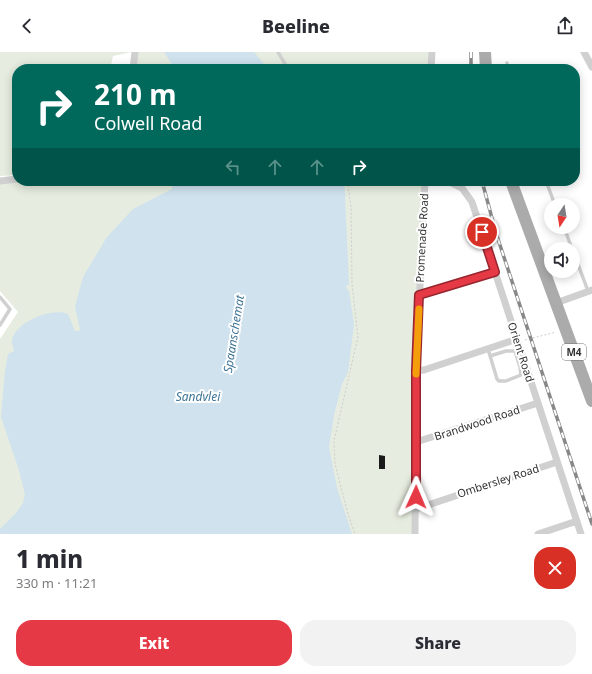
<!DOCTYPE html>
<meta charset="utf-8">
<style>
:root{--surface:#fff;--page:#f2f2f3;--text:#2b2b33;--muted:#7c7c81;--accent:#e63946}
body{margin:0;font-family:"Noto Sans",sans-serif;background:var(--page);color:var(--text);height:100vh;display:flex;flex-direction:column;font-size:15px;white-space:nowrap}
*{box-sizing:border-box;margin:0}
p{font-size:13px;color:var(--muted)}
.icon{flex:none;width:22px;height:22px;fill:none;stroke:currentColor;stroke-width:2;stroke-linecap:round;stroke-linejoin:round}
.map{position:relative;height:482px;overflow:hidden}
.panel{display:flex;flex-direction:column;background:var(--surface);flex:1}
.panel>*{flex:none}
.banner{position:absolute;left:12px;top:12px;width:568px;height:122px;border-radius:16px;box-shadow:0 2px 10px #0003;background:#00695c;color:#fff;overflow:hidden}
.needle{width:26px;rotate:192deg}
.fabs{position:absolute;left:544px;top:146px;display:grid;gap:8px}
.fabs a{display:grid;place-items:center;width:36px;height:36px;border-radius:50%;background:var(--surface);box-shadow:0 2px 10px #0003;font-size:20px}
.pin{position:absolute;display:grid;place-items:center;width:34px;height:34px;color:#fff;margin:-17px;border:2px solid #fff;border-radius:50%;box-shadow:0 1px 4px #0007}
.me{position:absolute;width:44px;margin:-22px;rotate:1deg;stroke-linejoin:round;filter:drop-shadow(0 0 3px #0008)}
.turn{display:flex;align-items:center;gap:14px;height:84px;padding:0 16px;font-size:18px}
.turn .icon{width:52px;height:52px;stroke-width:2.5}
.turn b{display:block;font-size:28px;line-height:34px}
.lanes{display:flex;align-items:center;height:38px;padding:0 16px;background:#0003;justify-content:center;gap:20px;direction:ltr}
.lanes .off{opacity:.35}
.round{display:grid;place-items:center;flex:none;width:42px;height:42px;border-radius:16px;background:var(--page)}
.head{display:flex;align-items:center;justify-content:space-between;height:68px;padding:0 16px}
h1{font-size:24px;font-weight:800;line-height:30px}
.button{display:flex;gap:8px;margin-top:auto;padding:8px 16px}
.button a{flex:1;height:46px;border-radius:16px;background:var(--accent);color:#fff;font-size:16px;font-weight:800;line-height:46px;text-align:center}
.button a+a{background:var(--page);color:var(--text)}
header{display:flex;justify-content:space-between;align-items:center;height:52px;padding:0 16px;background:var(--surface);font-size:18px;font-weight:800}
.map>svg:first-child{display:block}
.green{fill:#e6ecdf}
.water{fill:#cfe2ee}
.building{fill:#1a1a1a}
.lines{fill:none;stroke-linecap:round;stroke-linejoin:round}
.path{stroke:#cdcdcd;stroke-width:1;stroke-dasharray:2 2;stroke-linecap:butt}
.lane{stroke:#d0d0d0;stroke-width:3.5}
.street{stroke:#d0d0d0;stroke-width:7}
.primary{stroke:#ababab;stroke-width:12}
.rail-casing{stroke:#888;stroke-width:3.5}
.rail{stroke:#fff;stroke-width:2;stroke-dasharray:6;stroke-linecap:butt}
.route-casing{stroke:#96252e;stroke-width:10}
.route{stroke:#e63946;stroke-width:7}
.slow{stroke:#f59e0b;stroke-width:7}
.labels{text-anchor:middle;stroke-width:4;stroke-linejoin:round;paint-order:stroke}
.shield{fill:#fff;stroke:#707070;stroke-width:1}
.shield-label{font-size:10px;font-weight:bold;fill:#333}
.street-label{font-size:11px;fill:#333;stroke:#fff}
.water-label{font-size:12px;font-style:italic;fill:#3f7597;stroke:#fff}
</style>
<header><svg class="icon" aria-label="back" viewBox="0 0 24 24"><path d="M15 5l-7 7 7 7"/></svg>Beeline<svg class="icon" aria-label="share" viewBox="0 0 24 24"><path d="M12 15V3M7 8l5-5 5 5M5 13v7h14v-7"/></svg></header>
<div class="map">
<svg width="592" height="482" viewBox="0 0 592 482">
<rect width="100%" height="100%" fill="#fff"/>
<path class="green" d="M0 0H132L113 4 110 17H17V123L0 124Z
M135 0H432L431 17H134Z
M17 129H425L419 243 415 482H0V287L18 260 0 239V130Z"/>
<path class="water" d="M164 0H254L268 17H175Z
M167 129H344L345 142 347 143 345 144 349 233 346 234V236L349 239 354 272 353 281 348 320 342 332 334 363 329 395 337 436 352 482H0V477L16 461 23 451 25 443 19 418 1 365 5 319 8 302 14 299C14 296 12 292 12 290 13 270 53 255 68 262L75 279H79L80 277 75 255 83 225 107 185 133 157 172 137V133Z"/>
<path class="building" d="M379 403 385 404V417H379Z"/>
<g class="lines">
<path class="path" d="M347 129 351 154 352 232 358 285 334 389 335 412 348 462 355 482
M525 288 556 280"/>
<path class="lane" d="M278 0 288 17
M507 11 508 17
M546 129 555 153
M564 175 572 197
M573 199 588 239
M0 245 10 257 0 273
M488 297 497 327 499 329H506L521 323 520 315 515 299H506L490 304"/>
<path class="street" d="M584 0 592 15
M133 17 135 0
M431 17 432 0
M0 129 17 127
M448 129 462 136 472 150 581 482
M419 243 495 220
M556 251 592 238
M416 319 424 318 517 287
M416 390 538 351
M416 457 557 410
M415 482 416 319 425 129
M538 482 577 469"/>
<path class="primary" d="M485 0 486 17
M511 129 592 349"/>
<defs>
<path id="rail" d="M471 0V17
M482 129 496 181 592 472"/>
</defs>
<use href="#rail" class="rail-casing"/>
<use href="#rail" class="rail"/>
</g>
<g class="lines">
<defs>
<path id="route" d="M416 445V319L419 243 495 220 482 180"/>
</defs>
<use href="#route" class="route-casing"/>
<use href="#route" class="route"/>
<path class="slow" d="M416 322 419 257"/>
</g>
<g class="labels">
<rect class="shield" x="562" y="292" width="24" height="16" rx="3"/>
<g class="shield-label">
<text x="574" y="304">M4</text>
</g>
<g class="street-label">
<text transform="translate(422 186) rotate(-87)" y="4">Promenade Road</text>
<text transform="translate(521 300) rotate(72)" y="4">Orient Road</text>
<text transform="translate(477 371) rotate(-18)" y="4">Brandwood Road</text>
<text transform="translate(498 429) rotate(-18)" y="4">Ombersley Road</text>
</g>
<g class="water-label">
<text transform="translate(234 282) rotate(-81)" y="4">Spaanschemat</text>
<text x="198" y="349">Sandvlei</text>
</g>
</g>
</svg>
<div class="fabs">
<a><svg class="needle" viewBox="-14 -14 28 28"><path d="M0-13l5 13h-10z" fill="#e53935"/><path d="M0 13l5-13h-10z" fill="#7c7c81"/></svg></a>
<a><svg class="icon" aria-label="sound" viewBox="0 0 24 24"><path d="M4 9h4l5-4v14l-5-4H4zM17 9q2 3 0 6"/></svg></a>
</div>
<div class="pin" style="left:482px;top:180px;background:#d93025"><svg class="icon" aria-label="arrive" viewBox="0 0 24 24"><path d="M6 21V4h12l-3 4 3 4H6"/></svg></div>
<svg class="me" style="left:416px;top:445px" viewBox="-20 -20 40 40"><path d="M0-17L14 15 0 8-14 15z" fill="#e63946" stroke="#fff" stroke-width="4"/></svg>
<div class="banner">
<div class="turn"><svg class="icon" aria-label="right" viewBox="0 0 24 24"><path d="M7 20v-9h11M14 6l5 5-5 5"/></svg><div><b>210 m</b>Colwell Road</div></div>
<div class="lanes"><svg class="icon off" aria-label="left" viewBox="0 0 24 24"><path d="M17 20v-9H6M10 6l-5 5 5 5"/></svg><svg class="icon off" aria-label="ahead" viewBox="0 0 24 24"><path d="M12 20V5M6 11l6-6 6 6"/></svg><svg class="icon off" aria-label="ahead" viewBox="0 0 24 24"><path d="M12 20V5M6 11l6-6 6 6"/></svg><svg class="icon" aria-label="right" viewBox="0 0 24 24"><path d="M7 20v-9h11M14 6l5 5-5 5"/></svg></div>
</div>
</div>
<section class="panel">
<div class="head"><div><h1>1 min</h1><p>330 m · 11:21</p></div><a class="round" style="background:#d93025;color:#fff"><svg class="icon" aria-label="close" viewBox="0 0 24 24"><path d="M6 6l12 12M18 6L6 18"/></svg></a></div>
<div class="button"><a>Exit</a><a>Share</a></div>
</section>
